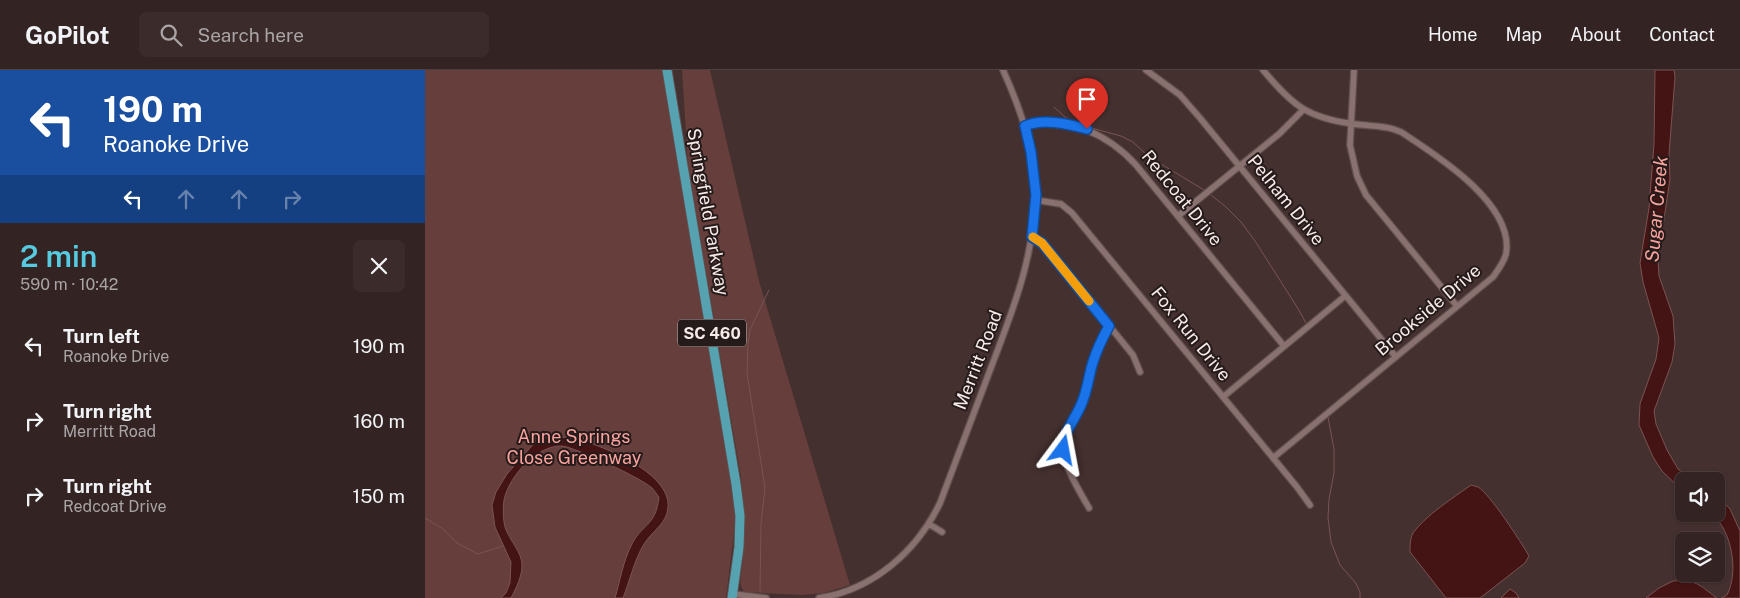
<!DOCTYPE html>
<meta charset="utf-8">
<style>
:root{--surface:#332423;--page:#3b2c2b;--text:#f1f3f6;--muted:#a9a4a6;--line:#4e4141;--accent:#55cae0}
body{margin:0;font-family:"Public Sans",sans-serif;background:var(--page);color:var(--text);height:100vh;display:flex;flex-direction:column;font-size:19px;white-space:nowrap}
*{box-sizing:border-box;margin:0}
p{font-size:16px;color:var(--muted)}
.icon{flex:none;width:28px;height:28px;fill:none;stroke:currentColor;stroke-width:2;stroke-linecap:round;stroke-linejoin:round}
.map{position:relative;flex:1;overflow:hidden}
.details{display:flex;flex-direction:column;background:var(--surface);width:425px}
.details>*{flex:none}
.hud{background:#1a4fa0;color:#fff;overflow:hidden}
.fabs{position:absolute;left:1250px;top:402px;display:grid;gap:10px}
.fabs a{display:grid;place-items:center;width:50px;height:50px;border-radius:8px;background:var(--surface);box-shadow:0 1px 4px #0004,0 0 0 1px var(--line);font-size:25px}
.pin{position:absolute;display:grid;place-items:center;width:42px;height:42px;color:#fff;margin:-51px -21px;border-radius:50% 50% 50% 0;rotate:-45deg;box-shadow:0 0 5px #0007}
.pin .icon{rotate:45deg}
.me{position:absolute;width:55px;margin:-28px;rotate:13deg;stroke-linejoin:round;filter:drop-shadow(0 0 4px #0008)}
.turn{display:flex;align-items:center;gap:18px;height:105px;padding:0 20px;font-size:22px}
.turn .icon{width:65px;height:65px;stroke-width:2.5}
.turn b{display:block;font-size:35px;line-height:42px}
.lanes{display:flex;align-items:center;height:48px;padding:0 20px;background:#0003;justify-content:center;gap:25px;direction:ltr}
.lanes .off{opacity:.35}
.round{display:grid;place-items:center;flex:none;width:52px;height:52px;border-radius:8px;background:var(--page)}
.overview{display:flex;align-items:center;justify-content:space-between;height:85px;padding:0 20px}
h1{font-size:30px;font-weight:600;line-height:38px;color:var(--accent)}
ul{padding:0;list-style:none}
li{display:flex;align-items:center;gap:15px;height:75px;padding:0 20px}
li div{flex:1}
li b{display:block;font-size:19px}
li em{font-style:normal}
header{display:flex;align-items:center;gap:30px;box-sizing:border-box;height:70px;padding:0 25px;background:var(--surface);border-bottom:1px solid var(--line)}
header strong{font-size:24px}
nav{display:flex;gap:28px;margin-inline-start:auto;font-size:18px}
.search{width:350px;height:45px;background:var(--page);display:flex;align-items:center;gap:12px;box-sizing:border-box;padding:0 18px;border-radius:8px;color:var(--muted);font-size:19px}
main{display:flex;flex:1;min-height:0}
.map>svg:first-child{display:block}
.green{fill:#663e3c}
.water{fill:#441313;stroke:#7a5453}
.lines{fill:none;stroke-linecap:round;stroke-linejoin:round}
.stream{stroke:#7a5453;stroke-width:1}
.street-casing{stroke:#604f4e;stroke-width:8}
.primary-casing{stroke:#604f4e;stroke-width:11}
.street{stroke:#897170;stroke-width:5.5}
.primary{stroke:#57a2b0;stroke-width:9}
.route-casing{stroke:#114b97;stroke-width:12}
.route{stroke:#1a73e8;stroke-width:9}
.slow{stroke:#f59e0b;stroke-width:9}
.labels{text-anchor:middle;stroke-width:4;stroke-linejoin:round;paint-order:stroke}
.shield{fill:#241b1a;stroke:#b8acab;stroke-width:1}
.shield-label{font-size:16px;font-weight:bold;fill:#f8eae9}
.street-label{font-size:18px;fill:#f8eae9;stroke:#241b1a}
.park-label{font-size:18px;fill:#fba29d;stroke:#241b1a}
.water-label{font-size:19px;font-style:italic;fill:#fba29d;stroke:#241b1a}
</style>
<header>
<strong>GoPilot</strong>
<div class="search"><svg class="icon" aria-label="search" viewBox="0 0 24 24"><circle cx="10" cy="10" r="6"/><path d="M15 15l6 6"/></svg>Search here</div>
<nav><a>Home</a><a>Map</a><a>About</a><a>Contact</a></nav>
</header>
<main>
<section class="details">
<div class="hud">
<div class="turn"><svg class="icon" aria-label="left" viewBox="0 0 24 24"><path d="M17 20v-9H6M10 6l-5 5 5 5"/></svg><div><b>190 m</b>Roanoke Drive</div></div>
<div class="lanes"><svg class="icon" aria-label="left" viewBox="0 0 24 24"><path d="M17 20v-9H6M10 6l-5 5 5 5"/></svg><svg class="icon off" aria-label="ahead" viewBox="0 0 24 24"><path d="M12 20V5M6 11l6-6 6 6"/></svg><svg class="icon off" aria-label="ahead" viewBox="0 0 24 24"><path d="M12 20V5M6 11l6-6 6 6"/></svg><svg class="icon off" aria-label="right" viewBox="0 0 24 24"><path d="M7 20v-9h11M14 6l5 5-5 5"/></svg></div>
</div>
<div class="overview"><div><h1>2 min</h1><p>590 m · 10:42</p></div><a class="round"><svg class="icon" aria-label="close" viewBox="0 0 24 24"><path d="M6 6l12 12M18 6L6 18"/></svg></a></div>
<ul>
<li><svg class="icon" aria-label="left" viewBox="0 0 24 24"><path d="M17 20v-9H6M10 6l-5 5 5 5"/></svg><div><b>Turn left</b><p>Roanoke Drive</p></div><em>190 m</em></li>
<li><svg class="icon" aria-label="right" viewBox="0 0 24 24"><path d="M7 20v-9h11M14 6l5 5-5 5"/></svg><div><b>Turn right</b><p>Merritt Road</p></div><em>160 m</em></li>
<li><svg class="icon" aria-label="right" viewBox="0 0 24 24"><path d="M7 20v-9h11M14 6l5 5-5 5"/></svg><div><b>Turn right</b><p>Redcoat Drive</p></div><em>150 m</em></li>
</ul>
</section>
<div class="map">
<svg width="1315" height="528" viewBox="0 0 1315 528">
<rect width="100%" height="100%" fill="#44302f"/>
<path class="green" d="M0 0H237L258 117 311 446 301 528H0Z
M257 0H285L334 211 425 515 399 523 377 525 319 522C313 514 316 506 317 496 320 466 319 437 316 407L263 96Z"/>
<path class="water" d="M1230 0H1249L1250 7 1244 84 1245 109 1233 189 1234 206 1248 246 1250 274 1247 292 1229 341 1231 354 1242 380 1253 399 1268 411H1259V422L1237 401 1228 387 1214 355 1215 334 1231 289 1234 268 1218 212 1215 193 1224 138 1229 74Z
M126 367C133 367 139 367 146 368 173 373 246 402 243 437 242 454 227 461 219 474 210 488 204 513 198 528H190C195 511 198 492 206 476 216 454 231 457 234 427 232 425 230 421 227 418 218 409 150 377 137 376 112 375 84 406 79 430 78 437 78 450 80 457 84 470 97 482 97 495 97 507 91 518 86 528H76L81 523 85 513 86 492 70 457 67 435 71 422 82 404 112 370Z
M1046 415C1048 416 1051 416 1053 417 1065 424 1096 472 1104 486L1100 493 1055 528H1021L985 482C985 476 985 469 988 463 1001 445 1028 428 1046 415Z
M1291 424 1305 439 1315 461V528H1296L1302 525C1314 502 1307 461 1287 444H1291Z
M1248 511C1271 509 1274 515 1292 528H1221L1234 518Z
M1085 519 1091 523 1094 528H1076Z"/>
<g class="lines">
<path class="stream" d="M629 37 641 48 655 55
M659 56 696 66 708 72 723 86 779 120
M786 125 801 137 816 152 830 171 872 237 881 253
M903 347 909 379V403L904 429 903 448 906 472 915 495 930 512 935 522V528
M0 448 18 459 32 473 53 484 78 476
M335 521 336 454 340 418 322 303 323 274 325 260 344 220"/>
<defs>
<path id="street" d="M721 0 755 25 775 48 971 287
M838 0C867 35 882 48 929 54 942 56 955 55 968 59L976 62C1011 85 1090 134 1081 184 1079 192 1073 200 1068 207L848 388
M929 0 925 75 932 106 941 125 1032 236
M600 56C638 41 686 67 711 95L859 276
M610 130 636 134 647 143 872 417 885 435
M753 146 854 64 878 40
M607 167 617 173 708 285 715 302
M798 327 920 226
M664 438C655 422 634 389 638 370 641 355 654 343 659 329 663 317 665 306 667 295 670 281 678 268 684 256
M504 454 517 462
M308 524 341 528
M394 528C448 520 492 481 515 433 532 387 550 341 567 295 588 240 609 187 610 127 611 83 596 40 578 0"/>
<path id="primary" d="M242 0 311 414 315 446 314 477 307 528"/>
</defs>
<use href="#street" class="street-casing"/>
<use href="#primary" class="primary-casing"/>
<use href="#street" class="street"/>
<use href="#primary" class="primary"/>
</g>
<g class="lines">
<defs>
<path id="route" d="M638 380C638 360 652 348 658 330 663 317 664 304 668 292 672 279 678 267 684 256L617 173 607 167 611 125 606 82 600 56C619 48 642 54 662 59"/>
</defs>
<use href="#route" class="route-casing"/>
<use href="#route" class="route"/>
<path class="slow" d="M608 167 617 173 664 231"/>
</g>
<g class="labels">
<rect class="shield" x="253" y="249.5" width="68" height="27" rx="4"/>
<g class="shield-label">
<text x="287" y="269">SC 460</text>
</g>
<g class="street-label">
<text transform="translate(757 128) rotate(51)" y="6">Redcoat Drive</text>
<text transform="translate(861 130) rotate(51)" y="6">Pelham Drive</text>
<text transform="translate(283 142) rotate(80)" y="6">Springfield Parkway</text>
<text transform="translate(1003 240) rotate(-40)" y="6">Brookside Drive</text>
<text transform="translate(766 264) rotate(51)" y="6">Fox Run Drive</text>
<text transform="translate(553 290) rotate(-69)" y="6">Merritt Road</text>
</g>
<g class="park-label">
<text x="149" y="373">Anne Springs<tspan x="149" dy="21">Close Greenway</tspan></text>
</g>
<g class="water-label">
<text transform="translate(1231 139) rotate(-85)" y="7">Sugar Creek</text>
</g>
</g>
</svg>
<div class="fabs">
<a><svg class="icon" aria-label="sound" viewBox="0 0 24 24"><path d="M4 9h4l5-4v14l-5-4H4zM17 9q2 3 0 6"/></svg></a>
<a><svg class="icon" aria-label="layers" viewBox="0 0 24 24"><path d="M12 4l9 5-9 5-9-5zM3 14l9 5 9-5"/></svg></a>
</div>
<div class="pin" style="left:662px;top:59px;background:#d93025"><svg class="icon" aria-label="arrive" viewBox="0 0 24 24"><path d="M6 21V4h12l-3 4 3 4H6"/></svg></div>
<svg class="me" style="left:638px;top:380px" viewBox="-20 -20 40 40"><path d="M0-17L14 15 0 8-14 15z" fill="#1a73e8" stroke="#fff" stroke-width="4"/></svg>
</div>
</main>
